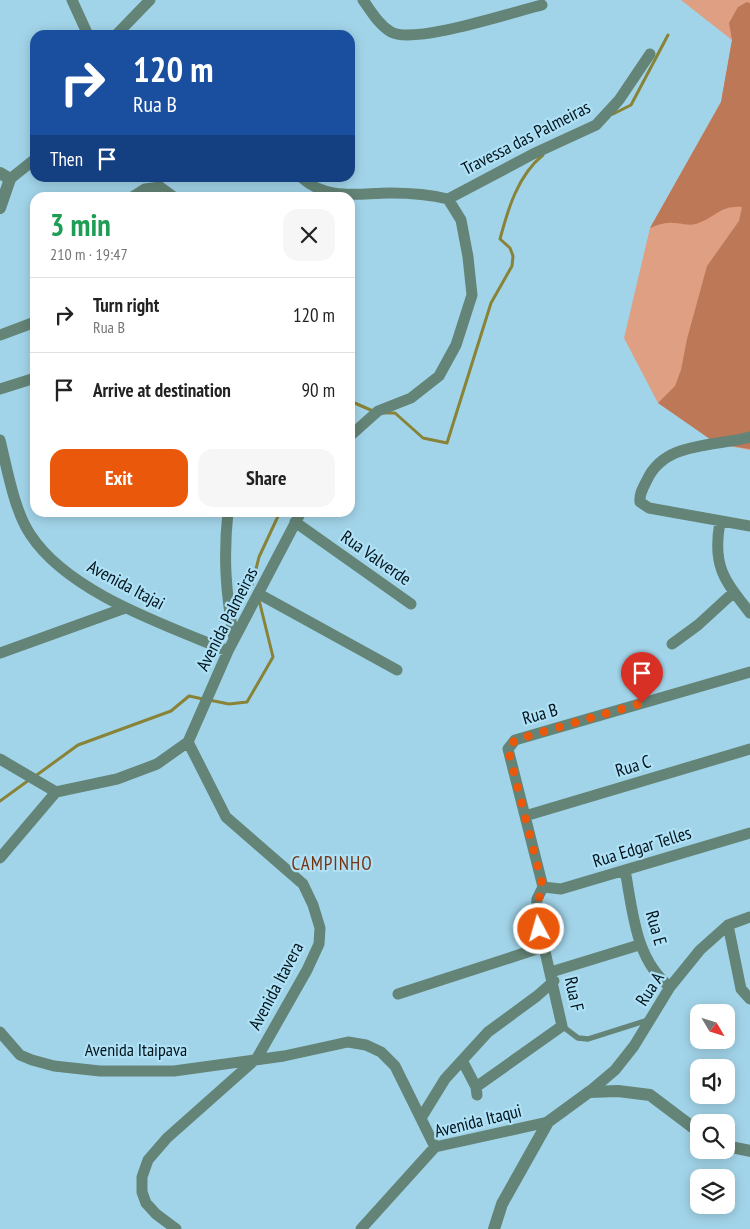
<!DOCTYPE html>
<meta charset="utf-8">
<style>
:root{--surface:#fff;--page:#f6f6f6;--text:#222;--muted:#767676;--line:#e0e0e0;--accent:#ea580c}
body{margin:0;font-family:"PT Sans Narrow",sans-serif;background:var(--page);color:var(--text);height:100vh;display:flex;flex-direction:column;font-size:19px;white-space:nowrap}
*{box-sizing:border-box;margin:0}
p{font-size:16px;color:var(--muted)}
.icon{flex:none;width:28px;height:28px;fill:none;stroke:currentColor;stroke-width:2;stroke-linecap:round;stroke-linejoin:round}
.map{position:relative;flex:1;overflow:hidden}
.details{position:absolute;left:30px;top:192px;width:325px;height:325px;display:flex;flex-direction:column;background:var(--surface);border-radius:15px;box-shadow:0 2px 12px #0003}
.details>*{flex:none}
.hud{position:absolute;left:30px;top:30px;width:325px;height:152px;border-radius:15px;box-shadow:0 2px 12px #0003;background:#1a4fa0;color:#fff;overflow:hidden}
.needle{width:32px;rotate:128deg}
.buttons{position:absolute;left:690px;top:1004px;display:grid;gap:10px}
.buttons a{display:grid;place-items:center;width:45px;height:45px;border-radius:10px;background:var(--surface);box-shadow:0 2px 12px #0003;font-size:25px}
.pin{position:absolute;display:grid;place-items:center;width:42px;height:42px;color:#fff;margin:-51px -21px;border-radius:50% 50% 50% 0;rotate:-45deg;box-shadow:0 0 5px #0007}
.pin .icon{rotate:45deg}
.me{position:absolute;width:55px;margin:-28px;rotate:354deg;stroke-linejoin:round;filter:drop-shadow(0 0 4px #0008)}
.turn{display:flex;align-items:center;gap:18px;height:105px;padding:0 20px;font-size:22px}
.turn .icon{width:65px;height:65px;stroke-width:2.5}
.turn b{display:block;font-size:35px;line-height:42px}
.then{display:flex;align-items:center;height:48px;padding:0 20px;background:#0003;gap:10px;font-size:19px}
.round{display:grid;place-items:center;flex:none;width:52px;height:52px;border-radius:15px;background:var(--page)}
.head{display:flex;align-items:center;justify-content:space-between;height:85px;padding:0 20px}
h1{font-size:30px;font-weight:800;line-height:38px;color:#1e9e55}
.action{display:flex;gap:10px;margin-top:auto;padding:10px 20px}
.action a{flex:1;height:58px;border-radius:15px;background:var(--accent);color:#fff;font-size:20px;font-weight:800;line-height:58px;text-align:center}
.action a+a{background:var(--page);color:var(--text)}
ul{padding:0;list-style:none}
li{display:flex;align-items:center;gap:15px;height:75px;padding:0 20px;border-top:1px solid var(--line)}
li div{flex:1}
li b{display:block;font-size:19px}
li em{font-style:normal}
.map>svg:first-child{display:block}
.green{fill:#de9f82}
.forest{fill:#bd7858}
.lines{fill:none;stroke-linecap:round;stroke-linejoin:round}
.stream{stroke:#888337;stroke-width:3}
.service{stroke:#638476;stroke-width:5.5}
.minor{stroke:#638476;stroke-width:11}
.tertiary{stroke:#638476;stroke-width:12}
.route{stroke:#ea580c;stroke-width:9;stroke-dasharray:0 16.2}
.labels{text-anchor:middle;stroke-width:4.5;stroke-linejoin:round;paint-order:stroke}
.street-label{font-size:18px;fill:#02131a;stroke:#afe1f6}
.neighbourhood-label{font-size:19px;letter-spacing:1px;fill:#753513;stroke:#afe1f6}
</style>
<div class="map">
<svg width="750" height="1229" viewBox="0 0 750 1229">
<rect width="100%" height="100%" fill="#a2d4e9"/>
<path class="green" d="M681 0H750V450L718 444 658 403 624 338 650 228 721 102 732 40Z"/>
<path class="forest" d="M747 2 750 3V449L717 444 658 403 675 386 681 370 687 339 707 266 739 221 742 207C720 205 715 218 696 224 686 226 682 223 673 223 665 222 658 225 650 228L721 102 732 40 729 23 738 7Z"/>
<g class="lines">
<path class="stream" d="M613 114 631 105 668 35
M350 401 373 411
M384 413H395L423 438 447 443 491 303 512 266 513 256 510 248 500 239C508 209 518 175 543 155
M252 585 259 557 280 512
M209 700 229 704 247 702 273 657 259 600
M34 777 78 745 171 711 189 696 203 699
M0 801 29 780"/>
<path class="service" d="M562 1026 578 1038 588 1039 648 1020"/>
<path class="minor" d="M72 0 88 35
M363 0C371 11 379 25 391 32 414 45 513 12 542 5
M116 35 150 0
M302 178C328 201 358 193 390 193 410 193 428 194 448 199
M10 179 35 159
M131 198 145 189 160 187 175 198
M448 199 533 154 596 125 619 100 650 54
M0 335 35 322
M0 389 35 378
M350 436 378 411 411 398 439 376 456 345 472 295 468 257 461 220 448 199
M750 437C714 447 665 441 647 480 643 488 639 494 640 502L649 508 750 526
M0 440C7 468 14 510 30 534 68 593 166 625 228 651
M228 512C223 558 226 594 234 639
M295 522 411 604
M720 522C712 566 724 580 750 613
M259 594 397 670
M672 644 698 625 734 592
M0 653 125 608
M0 759 56 792
M525 816 750 749
M0 858 56 792 117 779 157 764 188 742 228 651 301 512
M625 870C633 912 635 959 670 987
M543 887 561 889 750 833
M728 925 741 989 750 999
M551 972 639 945
M398 994 543 947
M0 1032 20 1055 32 1060 54 1066 100 1071H174L284 1056 348 1042 366 1045 381 1052 395 1066 435 1147
M463 1062 476 1087 477 1095
M476 1087 562 1026 536 912 537 899 543 887 508 749 515 740 750 672
M589 1092 615 1070 634 1046 670 987 700 950 728 925 750 917
M421 1118 445 1079 488 1032 537 996 554 981
M176 1229 156 1214 146 1203 142 1192V1177L148 1160 167 1138 257 1058 307 970 319 944 320 928 313 905 303 884 226 817 188 742
M361 1229 435 1147 548 1122"/>
<path class="tertiary" d="M0 173 10 179 0 208
M726 1146 750 1151
M494 1229 502 1204 548 1122 589 1092 618 1091 650 1095 699 1132"/>
</g>
<g class="lines">
<path class="route" d="M539 929C536 913 536 902 543 887L508 749 515 740 642 703"/>
</g>
<g class="labels">
<g class="street-label">
<text transform="translate(526 138) rotate(-27)" y="6">Travessa das Palmeiras</text>
<text transform="translate(376 558) rotate(35)" y="6">Rua Valverde</text>
<text transform="translate(126 585) rotate(28)" y="6">Avenida Itajai</text>
<text transform="translate(227 619) rotate(-63)" y="6">Avenida Palmeiras</text>
<text transform="translate(540 714) rotate(-16)" y="6">Rua B</text>
<text transform="translate(633 766) rotate(-17)" y="6">Rua C</text>
<text transform="translate(642 847) rotate(-17)" y="6">Rua Edgar Telles</text>
<text transform="translate(656 928) rotate(74)" y="6">Rua E</text>
<text transform="translate(276 986) rotate(-62)" y="6">Avenida Itavera</text>
<text transform="translate(650 989) rotate(-57)" y="6">Rua A</text>
<text transform="translate(574 994) rotate(78)" y="6">Rua F</text>
<text x="136" y="1056">Avenida Itaipava</text>
<text transform="translate(478 1121) rotate(-14)" y="6">Avenida Itaqui</text>
</g>
<g class="neighbourhood-label">
<text x="332" y="870">CAMPINHO</text>
</g>
</g>
</svg>
<div class="buttons">
<a><svg class="needle" viewBox="-14 -14 28 28"><path d="M0-13l5 13h-10z" fill="#e53935"/><path d="M0 13l5-13h-10z" fill="#767676"/></svg></a>
<a><svg class="icon" aria-label="sound" viewBox="0 0 24 24"><path d="M4 9h4l5-4v14l-5-4H4zM17 9q2 3 0 6"/></svg></a>
<a><svg class="icon" aria-label="search" viewBox="0 0 24 24"><circle cx="10" cy="10" r="6"/><path d="M15 15l6 6"/></svg></a>
<a><svg class="icon" aria-label="layers" viewBox="0 0 24 24"><path d="M12 4l9 5-9 5-9-5zM3 14l9 5 9-5"/></svg></a>
</div>
<div class="pin" style="left:642px;top:703px;background:#d93025"><svg class="icon" aria-label="arrive" viewBox="0 0 24 24"><path d="M6 21V4h12l-3 4 3 4H6"/></svg></div>
<svg class="me" style="left:539px;top:929px" viewBox="-20 -20 40 40"><circle r="17" fill="#ea580c" stroke="#fff" stroke-width="3"/><path d="M0-11L8 9 0 5-8 9z" fill="#fff"/></svg>
<div class="hud">
<div class="turn"><svg class="icon" aria-label="right" viewBox="0 0 24 24"><path d="M7 20v-9h11M14 6l5 5-5 5"/></svg><div><b>120 m</b>Rua B</div></div>
<div class="then">Then<svg class="icon" aria-label="arrive" viewBox="0 0 24 24"><path d="M6 21V4h12l-3 4 3 4H6"/></svg></div>
</div>
<section class="details">
<div class="head"><div><h1>3 min</h1><p>210 m · 19:47</p></div><a class="round"><svg class="icon" aria-label="close" viewBox="0 0 24 24"><path d="M6 6l12 12M18 6L6 18"/></svg></a></div>
<ul>
<li><svg class="icon" aria-label="right" viewBox="0 0 24 24"><path d="M7 20v-9h11M14 6l5 5-5 5"/></svg><div><b>Turn right</b><p>Rua B</p></div><em>120 m</em></li>
<li><svg class="icon" aria-label="arrive" viewBox="0 0 24 24"><path d="M6 21V4h12l-3 4 3 4H6"/></svg><div><b>Arrive at destination</b></div><em>90 m</em></li>
</ul>
<div class="action"><a>Exit</a><a>Share</a></div>
</section>
</div>
